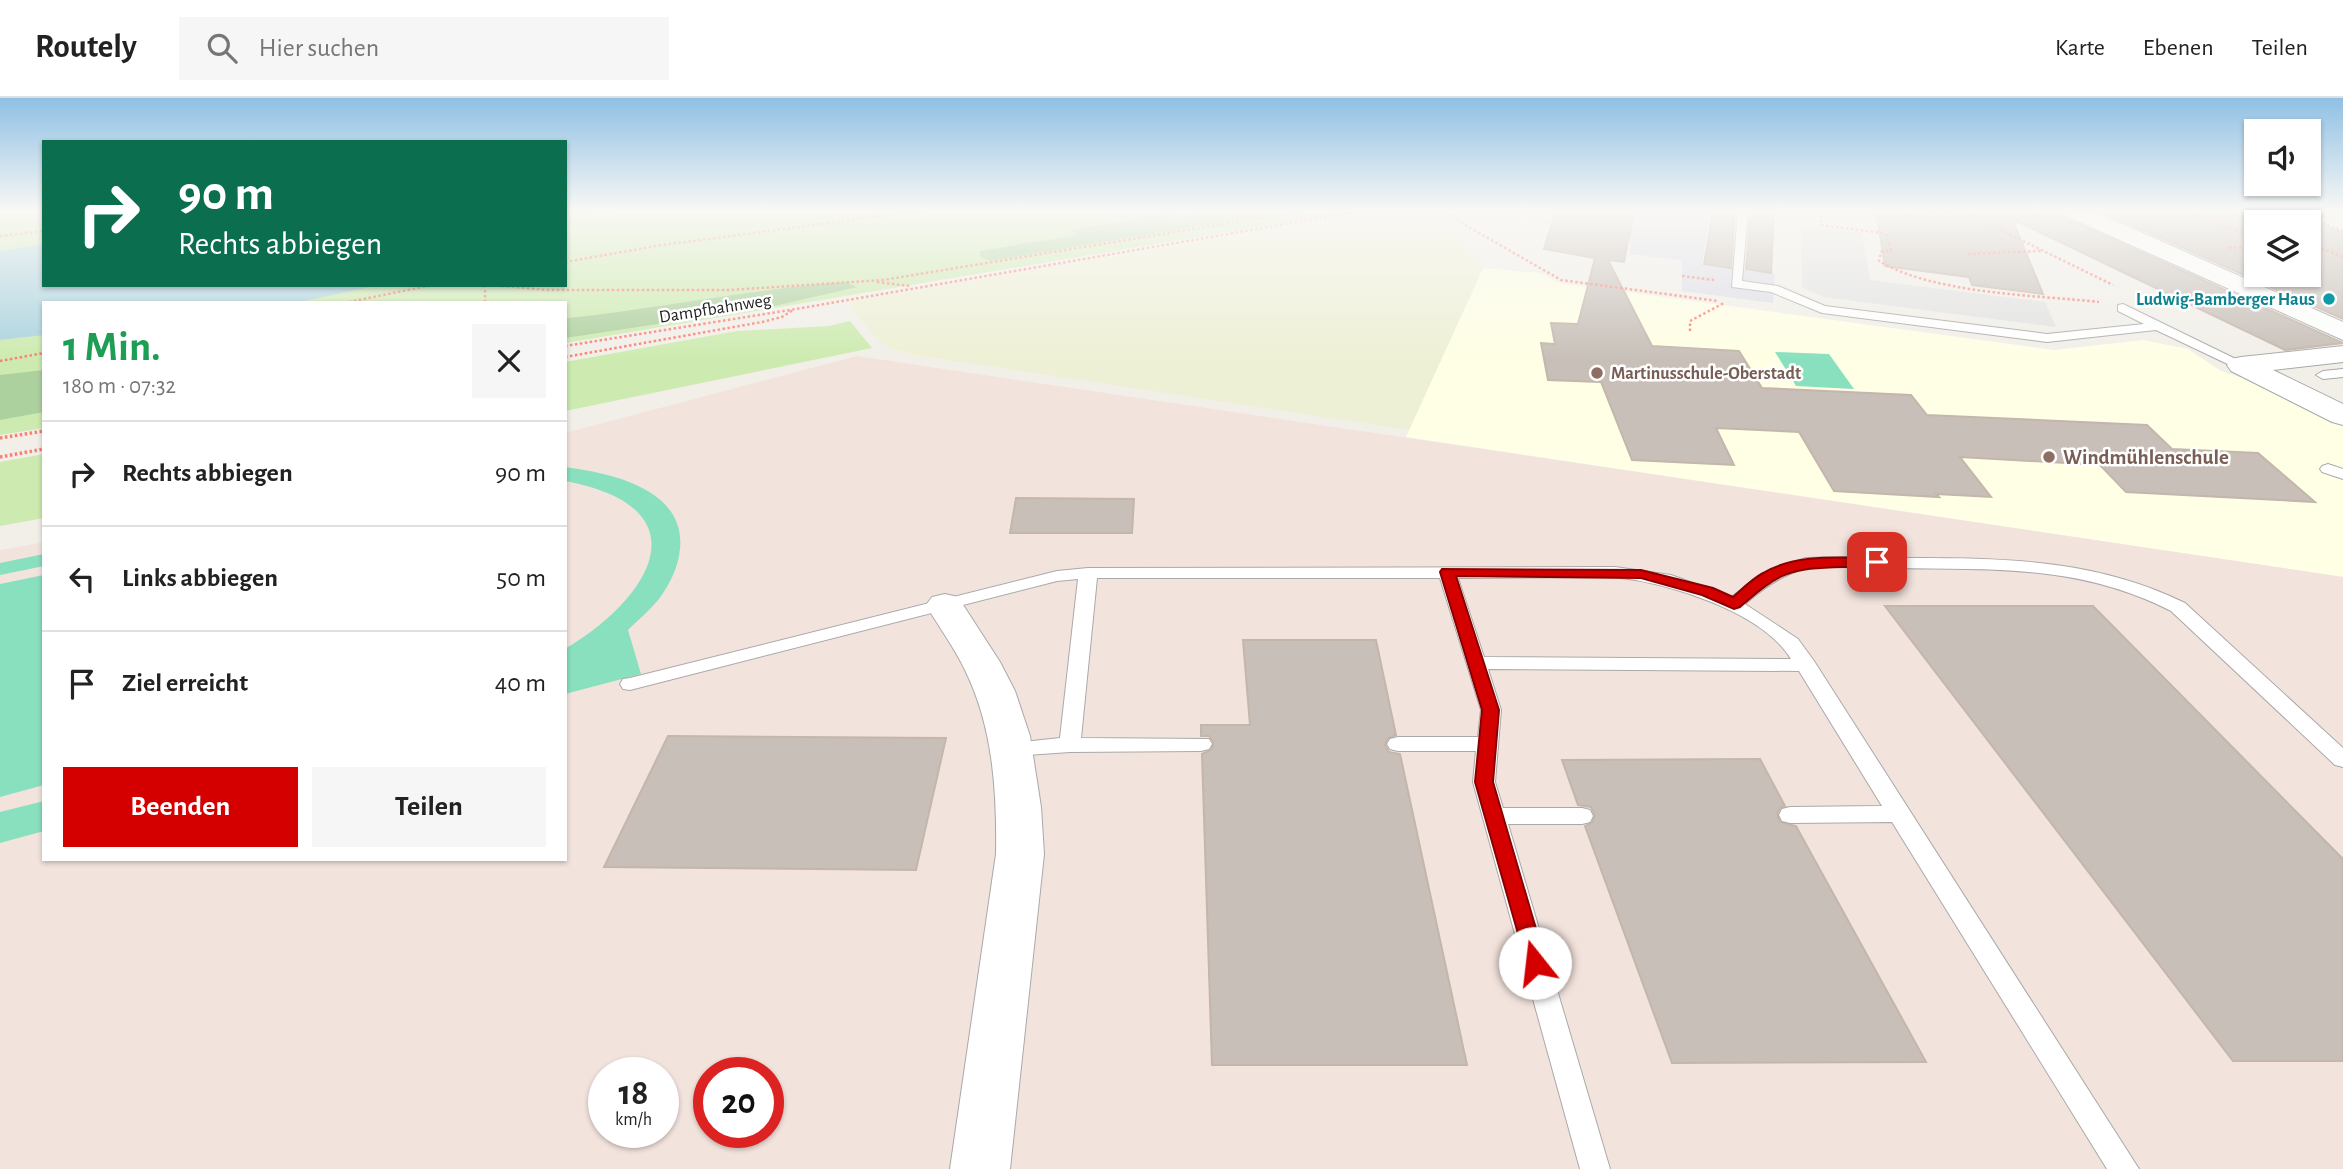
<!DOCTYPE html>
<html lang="de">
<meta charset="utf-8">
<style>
:root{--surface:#fff;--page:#f6f6f6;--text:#222;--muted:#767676;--line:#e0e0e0;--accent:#d40000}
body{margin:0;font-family:"Alegreya Sans",sans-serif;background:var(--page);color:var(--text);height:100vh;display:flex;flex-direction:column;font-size:26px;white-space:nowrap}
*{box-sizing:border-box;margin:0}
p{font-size:23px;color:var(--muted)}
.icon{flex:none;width:38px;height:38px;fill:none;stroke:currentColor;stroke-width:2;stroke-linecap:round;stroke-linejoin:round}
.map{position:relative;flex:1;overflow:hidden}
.side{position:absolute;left:42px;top:203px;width:525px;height:560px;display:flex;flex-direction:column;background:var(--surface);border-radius:0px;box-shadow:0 2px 5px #0004}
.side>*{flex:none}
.guide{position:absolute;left:42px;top:42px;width:525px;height:147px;border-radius:0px;box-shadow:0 2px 5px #0004;background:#0b6e4f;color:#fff;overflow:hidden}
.buttons{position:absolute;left:2244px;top:21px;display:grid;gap:14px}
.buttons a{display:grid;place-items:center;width:77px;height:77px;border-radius:0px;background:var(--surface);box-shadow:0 2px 5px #0004;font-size:35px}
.speed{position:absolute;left:588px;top:959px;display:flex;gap:14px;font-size:35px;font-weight:700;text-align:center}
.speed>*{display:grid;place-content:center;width:91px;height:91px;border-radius:50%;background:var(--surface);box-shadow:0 2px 5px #0004;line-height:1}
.speed small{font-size:18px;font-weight:400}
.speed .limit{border:10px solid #d22;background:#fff;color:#111}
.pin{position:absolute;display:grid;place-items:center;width:60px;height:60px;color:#fff;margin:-30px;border-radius:14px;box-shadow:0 4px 10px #0006}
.me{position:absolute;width:77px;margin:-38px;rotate:344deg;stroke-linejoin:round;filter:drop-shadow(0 0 5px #0008)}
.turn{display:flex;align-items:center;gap:24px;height:147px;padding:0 21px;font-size:32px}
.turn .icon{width:91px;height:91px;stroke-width:2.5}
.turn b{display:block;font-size:49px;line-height:60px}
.round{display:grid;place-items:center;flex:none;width:74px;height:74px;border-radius:0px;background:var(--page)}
.overview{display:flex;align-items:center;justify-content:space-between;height:119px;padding:0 21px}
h1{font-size:42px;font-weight:700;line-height:52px;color:#1e9e55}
.action{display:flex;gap:14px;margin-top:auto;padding:14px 21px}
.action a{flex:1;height:80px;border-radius:0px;background:var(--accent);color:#fff;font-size:28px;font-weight:700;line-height:80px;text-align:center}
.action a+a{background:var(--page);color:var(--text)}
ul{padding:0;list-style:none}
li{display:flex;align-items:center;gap:21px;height:105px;padding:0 21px;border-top:2px solid var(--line)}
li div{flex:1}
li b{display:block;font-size:26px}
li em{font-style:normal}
header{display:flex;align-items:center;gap:42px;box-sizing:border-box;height:98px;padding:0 35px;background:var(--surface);border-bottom:2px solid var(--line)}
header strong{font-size:33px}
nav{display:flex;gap:38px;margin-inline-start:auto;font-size:24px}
.search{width:490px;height:63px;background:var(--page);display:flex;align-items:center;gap:18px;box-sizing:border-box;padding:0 24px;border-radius:0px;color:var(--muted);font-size:26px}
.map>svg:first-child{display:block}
.education{fill:#ffffe5}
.military{fill:#f3e3dd;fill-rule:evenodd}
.farmland{fill:#eef0d5}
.grass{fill:#cdebb0}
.forest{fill:#add19e}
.pitch{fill:#88e0be}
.parking{fill:#e2e2e2}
.plaza{fill:#dddde8}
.water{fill:#aad3df}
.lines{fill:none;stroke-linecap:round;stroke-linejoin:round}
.stream{fill:#aad3df;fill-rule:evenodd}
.building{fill:#c7bfb8;stroke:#c4b6ab;stroke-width:2;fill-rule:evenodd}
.service-casing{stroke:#a9a9a9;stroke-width:2}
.minor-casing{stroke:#a9a9a9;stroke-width:2}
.path-far1{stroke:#fa8072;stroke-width:2.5;stroke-dasharray:2.5 2.5;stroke-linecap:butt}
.path{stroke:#fa8072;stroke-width:3.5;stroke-dasharray:2.5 2.5;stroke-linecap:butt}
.service{fill:#fff;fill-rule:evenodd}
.minor{fill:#fff;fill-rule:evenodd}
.route{fill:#d40000;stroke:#8a0000;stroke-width:2}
.culture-dot{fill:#0f9aa8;stroke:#fff;stroke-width:2.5}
.education-dot{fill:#8d6e63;stroke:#fff;stroke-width:2.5}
.labels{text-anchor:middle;stroke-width:5;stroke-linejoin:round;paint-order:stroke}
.far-culture-label{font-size:18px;font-weight:bold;fill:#0d838f;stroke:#fff;text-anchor:end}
.far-street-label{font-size:18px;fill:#222;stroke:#fff}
.far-education-label{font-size:18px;font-weight:bold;fill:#785e54;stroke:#fff;text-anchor:start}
.education-label{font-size:21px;font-weight:bold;fill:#785e54;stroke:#fff;text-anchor:start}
</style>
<header>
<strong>Routely</strong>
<div class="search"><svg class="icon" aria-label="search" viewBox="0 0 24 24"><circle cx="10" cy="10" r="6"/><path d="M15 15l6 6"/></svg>Hier suchen</div>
<nav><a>Karte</a><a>Ebenen</a><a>Teilen</a></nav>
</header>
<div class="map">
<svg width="2343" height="1071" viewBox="0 0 2343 1071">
<rect width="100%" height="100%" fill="#f2efe9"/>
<path class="education" d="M1483 170 1540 175 1560 185 2054 252 2143 242 2188 251 2221 273 2255 284 2343 326V479L1406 339Z"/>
<path class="military" d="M857 258 2343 479V1071H0V452L44 444V761H565V335ZM604 975H663V1034H604ZM709 975H768V1034H709Z"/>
<path class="farmland" d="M1379 112 1423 113 1463 145 1483 170 1409 332 915 257 888 249 875 238 851 210 849 204Z"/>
<path class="grass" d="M0 112H44V187H565V112H1359L565 245V205H44V330L0 337Z
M850 223 872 250 565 313V264L737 233 829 228Z
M44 356V420L0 428V364Z"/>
<path class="forest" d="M1222 112 1283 114 990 163 981 159 979 153 1078 137 1070 132 1170 116 1172 122Z
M845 184 857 189 770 209 565 240V221L569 220C661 210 752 191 845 184Z
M44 272V314L0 322V277Z"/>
<path class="pitch" d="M1775 254 1829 256 1854 291 1796 288Z
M565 369C611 375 686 391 680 451 678 470 670 486 659 501 650 512 638 522 628 532L641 576 565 596V551C654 498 704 409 565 383Z
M44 456V468L0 477V465Z
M44 477V687L0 699V486Z
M44 703V733L0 745V714Z"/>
<path class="parking" d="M1801 127 1862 134 1870 182 2045 204 2056 229 1824 199 1802 189Z"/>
<path class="plaza" d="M1586 112 1635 117 1636 112H1710L1702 166 1775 176 1773 205 1682 193V162L1630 156V138L1580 133Z"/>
<path class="water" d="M44 146V187H379L295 205H44V237L0 242V153Z"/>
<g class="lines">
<path class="stream" d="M619 112 616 114 565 117V113Z"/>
</g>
<path class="building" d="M1556 112H1634L1624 164 1608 162 1652 248 1739 253 1762 290 1911 297 1927 317 2147 327 2172 351 2258 355 2315 404 2126 394 2100 367 1960 359 1991 399 1936 396 1939 399 1834 393 1799 334 1716 330 1734 367 1632 362 1601 284 1548 282 1541 245 1555 246 1551 225 1578 226 1595 160 1544 151Z
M1713 112H1735L1731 170 1704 166Z
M1751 112H1774L1771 175 1746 171Z
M1876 112H2060L2063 119 2343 245 2285 252 2012 121 2043 196 1972 187 1969 179 1885 168Z
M2098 112H2283L2343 135V221ZM2256 124H2308V177H2256Z
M1016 400 1134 401 1132 435H1010Z
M1885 508H2093L2343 761V963H2233Z
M1243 542H1376L1396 637 1388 640 1385 647 1389 654 1400 656 1467 967H1212L1202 656 1211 652 1214 645 1209 638H1201V627H1250Z
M668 638 946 640 916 772 604 769Z
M1760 661 1785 708 1780 710 1777 716 1780 724 1796 728 1926 964 1672 965 1585 728 1592 725 1595 717 1591 709 1578 707 1562 662Z"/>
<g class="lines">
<defs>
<path id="service" d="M1738 112H1748L1742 183 1778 188 1825 208 2047 236 2144 226 2118 213V207L2123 206 2248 267 2241 271 2236 270 2156 232 2047 244 1822 215 1771 194 1732 189Z
M2343 271V279L2323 281 2316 277 2323 273Z
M2328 366 2343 371V381L2322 374 2320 371 2322 368Z
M1806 460C1844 458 1881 460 1918 460 2011 460 2100 463 2185 505L2343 650V669L2335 667 2171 513C2079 466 1994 472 1895 470 1866 470 1832 464 1804 471 1781 477 1762 491 1745 506L1798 541 1814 563 2139 1071H2107L1892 724 1790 725 1782 723 1779 717 1782 711 1790 709 1882 708 1799 573 1488 571 1501 612 1495 684 1503 710H1582L1590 712 1593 718 1590 724 1582 726H1508L1610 1071H1580L1473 684 1476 653H1398L1390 651 1387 646 1390 641 1398 639H1478L1481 612 1440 480H1097L1081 640 1209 641 1212 646 1209 651 1201 653 1070 654 1012 658 1004 656 1001 651 1004 646 1060 640 1078 481 1057 483 630 592 623 591 620 586 623 581 630 580 1057 473 1088 470 1615 469 1671 477 1731 499 1769 472ZM1615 479C1668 485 1762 513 1791 561L1484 559 1458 480Z"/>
<path id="minor" d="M2062 112H2091L2343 224V242L2064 117Z
M2343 248V264L2273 272 2343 306V327L2332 324 2231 273 2227 267 2231 261 2241 259Z
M945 496 958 499 1000 564 1015 593 1030 638 1041 709 1044 756 1010 1071H950L996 756C997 693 993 629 965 572 954 549 939 529 926 507L932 499Z"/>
</defs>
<use href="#service" class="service-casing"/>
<use href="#minor" class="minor-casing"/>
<path class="path-far1" d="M1439 112 1561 182 1718 203
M1822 112 1821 127 1883 135 1887 138 1891 152 1881 154 1879 163C1934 196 2035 197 2099 204
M1960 112 2113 187
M2184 112 2256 141
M2223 112 2256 125
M2290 112 2343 133
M1904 115 1960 113
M0 138 44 133
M2308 145 2343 159
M2229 150 2256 148
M1968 156 2041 153
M565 164 662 147 928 112
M1682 178 1714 182
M877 184 910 188
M485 187V205
M492 187 546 192H729L883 182 1309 112
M344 205 433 187
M1690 233V223L1724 205
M565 248 796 211 1366 112
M565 259 762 224 782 219 793 212
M0 263 44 255"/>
<path class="path" d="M0 340 44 333
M0 359 44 351"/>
<use href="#service" class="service"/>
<use href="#minor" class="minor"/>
</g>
<linearGradient id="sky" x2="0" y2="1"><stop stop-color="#8fc0e4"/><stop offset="0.43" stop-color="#f9f8f5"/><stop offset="1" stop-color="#f9f8f5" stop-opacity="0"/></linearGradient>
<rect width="2343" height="262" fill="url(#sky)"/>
<path class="route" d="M1877 460 1882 461 1884 464 1882 468C1870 471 1856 469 1844 469 1789 470 1780 474 1740 509L1734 511 1702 497 1641 480 1456 478 1499 612 1493 684 1546 865 1543 871 1535 874 1528 871 1475 684 1482 612 1440 474 1442 471 1641 472 1713 490 1733 499C1742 491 1752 481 1763 475 1797 455 1839 460 1877 460Z"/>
<circle class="culture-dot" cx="2329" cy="201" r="7"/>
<g class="education-dot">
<circle cx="1597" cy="275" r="7"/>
<circle cx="2049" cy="359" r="7"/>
</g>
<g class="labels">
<g class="far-culture-label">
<text x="2315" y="207">Ludwig-Bamberger Haus</text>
</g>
<g class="far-street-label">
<text transform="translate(715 210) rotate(-9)" y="6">Dampfbahnweg</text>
</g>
<g class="far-education-label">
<text x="1611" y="281">Martinusschule-Oberstadt</text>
</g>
<g class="education-label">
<text x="2063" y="366">Windmühlenschule</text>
</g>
</g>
</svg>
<div class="buttons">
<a><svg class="icon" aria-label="sound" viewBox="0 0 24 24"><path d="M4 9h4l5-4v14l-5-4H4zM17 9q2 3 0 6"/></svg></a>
<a><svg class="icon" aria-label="layers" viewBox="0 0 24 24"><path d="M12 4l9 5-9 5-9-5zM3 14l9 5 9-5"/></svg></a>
</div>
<div class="speed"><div>18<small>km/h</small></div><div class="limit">20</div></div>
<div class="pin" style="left:1877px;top:464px;background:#d93025"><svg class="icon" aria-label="arrive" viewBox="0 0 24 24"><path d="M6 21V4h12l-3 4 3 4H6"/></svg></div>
<svg class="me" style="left:1535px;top:865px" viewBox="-20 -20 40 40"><circle r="19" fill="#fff"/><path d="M0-13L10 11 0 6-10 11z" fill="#d40000"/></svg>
<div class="guide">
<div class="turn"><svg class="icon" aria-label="right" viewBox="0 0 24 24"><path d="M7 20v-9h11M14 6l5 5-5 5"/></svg><div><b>90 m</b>Rechts abbiegen</div></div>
</div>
<section class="side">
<div class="overview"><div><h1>1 Min.</h1><p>180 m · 07:32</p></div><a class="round"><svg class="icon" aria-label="close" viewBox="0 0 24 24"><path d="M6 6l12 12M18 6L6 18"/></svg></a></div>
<ul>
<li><svg class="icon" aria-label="right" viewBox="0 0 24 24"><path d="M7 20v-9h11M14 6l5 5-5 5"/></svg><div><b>Rechts abbiegen</b></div><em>90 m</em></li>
<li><svg class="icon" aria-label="left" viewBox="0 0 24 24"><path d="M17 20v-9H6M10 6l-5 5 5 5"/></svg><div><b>Links abbiegen</b></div><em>50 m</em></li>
<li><svg class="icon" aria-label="arrive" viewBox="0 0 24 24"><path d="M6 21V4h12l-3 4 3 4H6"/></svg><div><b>Ziel erreicht</b></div><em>40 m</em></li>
</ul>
<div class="action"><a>Beenden</a><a>Teilen</a></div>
</section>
</div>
